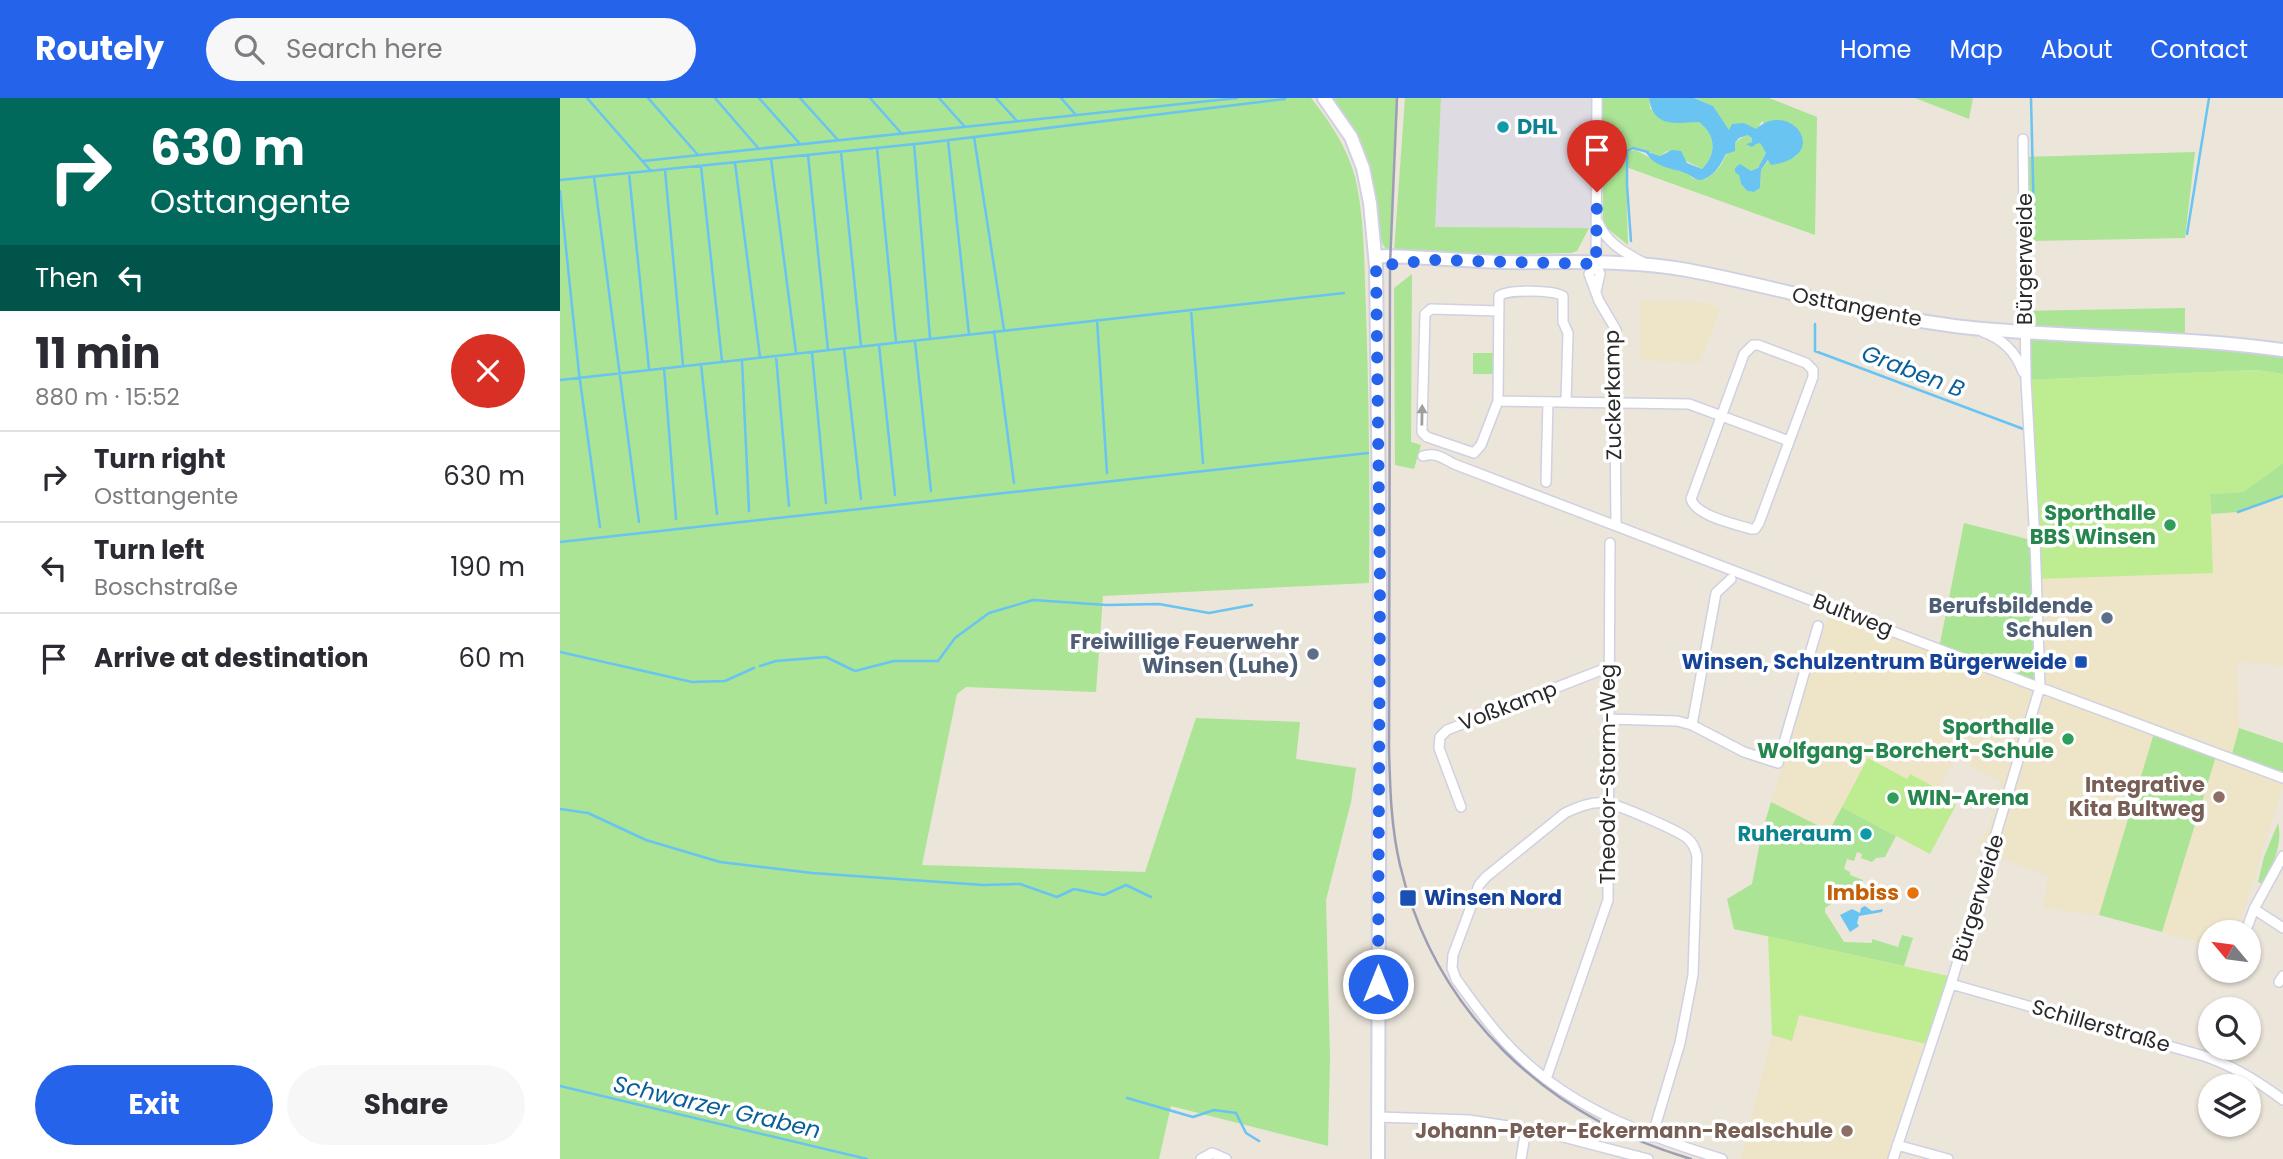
<!DOCTYPE html>
<meta charset="utf-8">
<style>
:root{--surface:#fff;--page:#f7f7f7;--text:#2b2b33;--muted:#7c7c81;--line:#e1e1e2;--accent:#2563eb}
body{margin:0;font-family:Poppins,sans-serif;background:var(--page);color:var(--text);height:100vh;display:flex;flex-direction:column;font-size:26px;white-space:nowrap}
*{box-sizing:border-box;margin:0}
p{font-size:23px;color:var(--muted)}
.icon{flex:none;width:38px;height:38px;fill:none;stroke:currentColor;stroke-width:2;stroke-linecap:round;stroke-linejoin:round}
.map{position:relative;flex:1;overflow:hidden}
.panel{display:flex;flex-direction:column;background:var(--surface);width:560px}
.panel>*{flex:none}
.guide{background:#00695c;color:#fff;overflow:hidden}
.needle{width:46px;rotate:299deg}
.buttons{position:absolute;left:1638px;top:822px;display:grid;gap:14px}
.buttons a{display:grid;place-items:center;width:63px;height:63px;border-radius:50%;background:var(--surface);box-shadow:0 2px 5px #0004;font-size:35px}
.pin{position:absolute;display:grid;place-items:center;width:60px;height:60px;color:#fff;margin:-72px -30px;border-radius:50% 50% 50% 0;rotate:-45deg;box-shadow:0 0 7px #0007}
.pin .icon{rotate:45deg}
.me{position:absolute;width:77px;margin:-38px;rotate:0deg;stroke-linejoin:round;filter:drop-shadow(0 0 5px #0008)}
.turn{display:flex;align-items:center;gap:24px;height:147px;padding:0 35px;font-size:32px}
.turn .icon{width:91px;height:91px;stroke-width:2.5}
.turn b{display:block;font-size:49px;line-height:60px}
.then{display:flex;align-items:center;height:66px;padding:0 35px;background:#0003;gap:14px;font-size:26px}
.round{display:grid;place-items:center;flex:none;width:74px;height:74px;border-radius:37px;background:var(--page)}
.head{display:flex;align-items:center;justify-content:space-between;height:119px;padding:0 35px}
h1{font-size:42px;font-weight:700;line-height:52px}
.action{display:flex;gap:14px;margin-top:auto;padding:14px 35px}
.action a{flex:1;height:80px;border-radius:42px;background:var(--accent);color:#fff;font-size:28px;font-weight:700;line-height:80px;text-align:center}
.action a+a{background:var(--page);color:var(--text)}
ul{padding:0;list-style:none}
li{display:flex;align-items:center;gap:21px;height:91px;padding:0 35px;border-top:2px solid var(--line)}
li div{flex:1}
li b{display:block;font-size:26px}
li em{font-style:normal}
header{display:flex;align-items:center;gap:42px;box-sizing:border-box;height:98px;padding:0 35px;background:var(--accent);color:#fff}
header strong{font-size:33px}
nav{display:flex;gap:38px;margin-inline-start:auto;font-size:24px}
.search{width:490px;height:63px;background:var(--page);display:flex;align-items:center;gap:18px;box-sizing:border-box;padding:0 24px;border-radius:38px;color:var(--muted);font-size:26px}
main{display:flex;flex:1;min-height:0}
.map>svg:first-child{display:block}
.industrial{fill:#dedbe3}
.education{fill:#eee4c8}
.green{fill:#aae494}
.pitch{fill:#beec90}
.water{fill:#69c4f1}
.lines{fill:none;stroke-linecap:round;stroke-linejoin:round}
.stream{stroke:#69c4f1;stroke-width:2.5}
.street-casing{stroke:#cfd1e2;stroke-width:12}
.secondary-casing{stroke:#cfd1e2;stroke-width:16}
.street{stroke:#fff;stroke-width:9}
.secondary{stroke:#fff;stroke-width:12}
.rail{stroke:#9d9eb4;stroke-width:2.5}
.oneway{fill:#9f9f9f}
.route{stroke:#2563eb;stroke-width:12;stroke-dasharray:0 21.6}
.culture-dot{fill:#0f9aa8;stroke:#fff;stroke-width:2.5}
.leisure-dot{fill:#2e9e5b;stroke:#fff;stroke-width:2.5}
.service-dot{fill:#5c6f8a;stroke:#fff;stroke-width:2.5}
.transit-dot{fill:#1a4fb4;stroke:#fff;stroke-width:2.5}
.education-dot{fill:#8d6e63;stroke:#fff;stroke-width:2.5}
.food-dot{fill:#e8710a;stroke:#fff;stroke-width:2.5}
.labels{text-anchor:middle;stroke-width:7;stroke-linejoin:round;paint-order:stroke}
.culture-label{font-size:21px;font-weight:bold;fill:#0d838f;stroke:#fff;text-anchor:start}
.street-label{font-size:21px;fill:#292929;stroke:#fff}
.leisure-label{font-size:21px;font-weight:bold;fill:#27864d;stroke:#fff;text-anchor:end}
.service-label{font-size:21px;font-weight:bold;fill:#4e5e75;stroke:#fff;text-anchor:end}
.transit-label{font-size:21px;font-weight:bold;fill:#164399;stroke:#fff;text-anchor:end}
.education-label{font-size:21px;font-weight:bold;fill:#785e54;stroke:#fff;text-anchor:end}
.food-label{font-size:21px;font-weight:bold;fill:#c56008;stroke:#fff;text-anchor:end}
.water-label{font-size:23px;font-style:italic;fill:#0a5f9b;stroke:#fff}
</style>
<header>
<strong>Routely</strong>
<div class="search"><svg class="icon" aria-label="search" viewBox="0 0 24 24"><circle cx="10" cy="10" r="6"/><path d="M15 15l6 6"/></svg>Search here</div>
<nav><a>Home</a><a>Map</a><a>About</a><a>Contact</a></nav>
</header>
<main>
<section class="panel">
<div class="guide">
<div class="turn"><svg class="icon" aria-label="right" viewBox="0 0 24 24"><path d="M7 20v-9h11M14 6l5 5-5 5"/></svg><div><b>630 m</b>Osttangente</div></div>
<div class="then">Then<svg class="icon" aria-label="left" viewBox="0 0 24 24"><path d="M17 20v-9H6M10 6l-5 5 5 5"/></svg></div>
</div>
<div class="head"><div><h1>11 min</h1><p>880 m · 15:52</p></div><a class="round" style="background:#d93025;color:#fff"><svg class="icon" aria-label="close" viewBox="0 0 24 24"><path d="M6 6l12 12M18 6L6 18"/></svg></a></div>
<ul>
<li><svg class="icon" aria-label="right" viewBox="0 0 24 24"><path d="M7 20v-9h11M14 6l5 5-5 5"/></svg><div><b>Turn right</b><p>Osttangente</p></div><em>630 m</em></li>
<li><svg class="icon" aria-label="left" viewBox="0 0 24 24"><path d="M17 20v-9H6M10 6l-5 5 5 5"/></svg><div><b>Turn left</b><p>Boschstraße</p></div><em>190 m</em></li>
<li><svg class="icon" aria-label="arrive" viewBox="0 0 24 24"><path d="M6 21V4h12l-3 4 3 4H6"/></svg><div><b>Arrive at destination</b></div><em>60 m</em></li>
</ul>
<div class="action"><a>Exit</a><a>Share</a></div>
</section>
<div class="map">
<svg width="1723" height="1061" viewBox="0 0 1723 1061">
<rect width="100%" height="100%" fill="#ece5da"/>
<path class="industrial" d="M881 0H1037V123L1029 130 874 129Z"/>
<path class="education" d="M1080 202 1138 204 1149 205 1160 211 1140 265 1080 262Z
M1723 398V568L1677 564 1679 630 1671 660 1723 680V689L1677 835H1650V848L1602 834 1657 655 1595 632 1539 817 1483 810 1488 777 1430 757 1432 753 1419 746 1430 726 1440 684 1396 660 1378 691 1349 677 1347 681 1269 733 1211 704 1271 509 1479 589 1477 481 1653 475 1651 416 1678 414Z
M1239 917 1371 947 1333 1061H1181L1212 937 1232 943Z"/>
<path class="green" d="M0 0H751C770 24 787 49 795 79 805 121 804 169 806 212 809 303 810 394 809 485L543 498 536 594 406 589 397 596 362 767 585 774 636 620 740 624 736 661 796 670 791 704 766 802 770 958 768 1048 611 1008 599 1061H0Z
M769 0H838L830 154C814 144 817 110 814 93 809 59 786 29 769 0Z
M845 0H881L875 129 1029 130 1017 153 1011 155 925 157 834 154Z
M1043 0H1089L1090 11 1139 24C1156 37 1157 56 1142 71L1107 53 1100 58C1088 54 1077 45 1066 54L1075 52C1094 61 1105 70 1126 75 1136 77 1126 77 1135 81 1145 85 1158 73 1162 65 1169 52 1174 42 1188 37L1192 39V44L1186 46 1200 45 1206 55 1198 70 1192 74 1187 72 1179 77 1181 86 1187 93 1194 94 1200 90 1201 72 1209 62 1211 67 1237 58 1202 23 1197 31 1169 33 1153 8 1134 0H1209L1257 19 1255 137 1066 69 1068 147 1043 127Z
M1355 0H1413L1409 21Z
M1635 54 1625 140 1469 143 1467 59Z
M852 176 851 344 861 347 854 371 835 367 834 190Z
M1625 210V241L1723 252V276L1697 272 1466 282 1465 213Z
M913 255H934V276H913Z
M1723 365V398L1678 414 1651 416 1650 396 1683 394Z
M1404 425 1475 443 1480 589 1379 550Z
M1679 630 1723 645V680L1671 660Z
M1595 632 1657 655 1602 834 1539 817Z
M1211 704 1269 733 1282 709 1336 738 1325 759 1316 760 1312 764 1301 760 1302 756 1297 754 1294 763 1287 761 1284 771 1290 774V777L1303 782 1299 796 1291 793 1265 810V814L1284 844 1312 845V841L1338 849 1342 837 1353 840 1344 868 1174 831 1167 801 1192 786 1202 734Z
M1718 725C1723 745 1713 768 1703 786L1698 784 1704 759Z"/>
<path class="pitch" d="M1697 272 1723 276V365L1683 394 1650 396 1653 475 1477 481 1466 282Z
M1308 660 1347 681 1350 676 1378 691 1376 696 1396 707 1370 756 1282 709Z
M1208 838 1393 879 1371 947 1239 917 1232 943 1212 937Z"/>
<path class="water" d="M1089 0H1134L1153 8 1169 32 1172 26 1184 25 1196 31C1230 0 1274 58 1211 67L1208 62 1201 72 1200 90 1194 94 1187 93 1181 86 1179 77 1175 74V70L1180 66 1191 73 1198 70 1206 55 1200 45 1196 46 1192 49 1186 46 1192 44V40L1188 37 1179 40 1175 45V53L1166 56C1161 66 1155 77 1144 81 1136 84 1134 79 1128 76 1113 70 1094 70 1085 53L1100 58 1112 52 1121 53 1127 65 1142 71C1157 56 1156 37 1139 24 1116 25 1093 30 1089 0Z
M1305 808 1312 813 1323 811 1322 814 1299 818 1297 825 1299 828 1290 834 1280 817 1292 811 1300 815 1301 810Z"/>
<g class="lines">
<path class="stream" d="M27 0 91 73
M88 0 138 57
M155 0 199 51
M199 0 240 46
M240 0 278 42
M310 0 342 36
M379 0 405 29
M436 0 457 23
M501 0 516 17
M1471 0 1474 124
M414 39 444 232
M388 42 409 236
M354 46 370 240
M317 50 336 244
M281 54 301 248
M248 57 268 252
M211 61 236 255
M83 63 677 0
M175 65 200 259
M141 68 162 263
M105 72 123 267
M69 75 89 271
M34 79 79 424
M0 82 365 45 725 1
M0 93 19 275 40 429
M1627 136 1649 0
M1071 143 1067 87V53L1073 50 1088 54
M631 212 643 365
M537 222 547 375
M1255 226V253L1466 332
M434 233 454 385
M355 244 371 393
M319 247 335 397
M284 251 301 401
M252 255 266 405
M216 258 229 408
M182 262 189 413
M141 266 157 416
M104 270 116 421
M0 282 784 195
M1678 414 1723 398
M0 444 808 355
M0 554 132 584 165 583 194 570
M200 568 216 563 266 559 295 573 334 563H378L395 540 429 515 473 502 547 507 599 506 649 515 692 507
M0 711 28 715 86 742 160 764 252 775 423 787 460 786 497 799 514 791 544 797 566 787 591 799
M0 988 307 1061
M567 1000 633 1019 654 1012 676 1015 686 1035 699 1043"/>
<defs>
<path id="street" d="M1038 124C1047 146 1064 154 1084 165
M1036 166 1029 176 1039 203 1056 232 1053 304 1055 313 1056 427
M1036 193 1040 176 1036 166 1037 0
M939 213 871 211 865 216 862 328V334L867 339 914 355 921 347 938 303 1129 306 1229 343
M1423 234C1443 241 1456 254 1463 274
M1193 247H1198L1246 265 1253 272V279L1199 425 1195 431H1191C1175 426 1136 418 1131 401L1184 256Z
M938 303 939 198C947 191 993 192 1003 198V224L1008 235 1006 304
M863 358C875 354 883 360 894 366L1465 584 1723 680
M986 384 988 304
M1048 621 1117 623 1132 627 1184 654 1218 665 1258 528
M1132 627 1156 495 1171 481
M901 709 879 650 880 639 887 632 1049 569
M1723 758 1694 811 1723 830
M1685 835 1694 811
M1719 884 1723 878
M1391 886 1644 958C1674 968 1698 983 1723 1002
M986 981 1048 802 1050 445
M818 1019 909 1022 980 1033 1088 1061
M1092 1039 1120 945 1133 877 1137 758C1135 750 1133 745 1127 740 1117 732 1059 707 1047 705 1032 703 1018 709 1005 715L926 779 919 787 893 857 892 870 896 881C913 904 930 929 950 949 1008 1010 1084 1037 1162 1061
M1337 1047 1388 1061
M641 1061 652 1055 666 1061
M961 1061 966 1031
M1333 1061 1391 886 1480 589 1475 443 1466 282 1463 41"/>
<path id="secondary" d="M764 0 791 39 803 70 810 105 816 168 820 487 818 1061
M816 158C858 158 900 163 942 164 1003 165 1067 161 1127 172 1223 190 1315 220 1412 230 1516 240 1620 238 1723 252"/>
</defs>
<use href="#street" class="street-casing"/>
<use href="#secondary" class="secondary-casing"/>
<use href="#street" class="street"/>
<use href="#secondary" class="secondary"/>
<path class="rail" d="M837 0 830 167 829 651C830 690 831 729 840 767 875 915 987 1019 1131 1061"/>
</g>
<defs><path id="oneway-solid" d="M-6-.8H1V-3.2L6.5 0L1 3.2V.8H-6Z" transform="scale(1.75)"/></defs>
<use class="oneway" href="#oneway-solid" transform="translate(862 317) rotate(-89)"/>
<g class="lines">
<path class="route" d="M818 886 820 487 816 168 872 162 1036 166 1037 94"/>
</g>
<g class="culture-dot">
<circle cx="943" cy="29" r="7"/>
<circle cx="1306" cy="736" r="7"/>
</g>
<g class="leisure-dot">
<circle cx="1610" cy="427" r="7"/>
<circle cx="1508" cy="641" r="7"/>
<circle cx="1333" cy="700" r="7"/>
</g>
<g class="service-dot">
<circle cx="1547" cy="520" r="7"/>
<circle cx="753" cy="556" r="7"/>
</g>
<g class="transit-dot">
<rect x="1514" y="557" width="14" height="14" rx="3.5"/>
<rect x="839" y="791" width="18" height="18" rx="3.5"/>
</g>
<g class="education-dot">
<circle cx="1659" cy="699" r="7"/>
<circle cx="1287" cy="1033" r="7"/>
</g>
<circle class="food-dot" cx="1353" cy="795" r="7"/>
<g class="labels">
<g class="culture-label">
<text x="957" y="36">DHL</text>
<text x="1292" y="743" text-anchor="end">Ruheraum</text>
</g>
<g class="street-label">
<text transform="translate(1465 161) rotate(-90)" y="7">Bürgerweide</text>
<text transform="translate(1297 209) rotate(11)" y="7">Osttangente</text>
<text transform="translate(1053 297) rotate(-91)" y="7">Zuckerkamp</text>
<text transform="translate(1293 517) rotate(21)" y="7">Bultweg</text>
<text transform="translate(948 608) rotate(-21)" y="7">Voßkamp</text>
<text transform="translate(1048 676) rotate(-90)" y="7">Theodor-Storm-Weg</text>
<text transform="translate(1418 800) rotate(-73)" y="7">Bürgerweide</text>
<text transform="translate(1541 928) rotate(16)" y="7">Schillerstraße</text>
</g>
<g class="leisure-label">
<text x="1596" y="422">Sporthalle<tspan x="1596" dy="24">BBS Winsen</tspan></text>
<text x="1494" y="636">Sporthalle<tspan x="1494" dy="24">Wolfgang-Borchert-Schule</tspan></text>
<text x="1347" y="707" text-anchor="start">WIN-Arena</text>
</g>
<g class="service-label">
<text x="1533" y="515">Berufsbildende<tspan x="1533" dy="24">Schulen</tspan></text>
<text x="739" y="551">Freiwillige Feuerwehr<tspan x="739" dy="24">Winsen (Luhe)</tspan></text>
</g>
<g class="transit-label">
<text x="1507" y="571">Winsen, Schulzentrum Bürgerweide</text>
<text x="864" y="807" text-anchor="start">Winsen Nord</text>
</g>
<g class="education-label">
<text x="1645" y="694">Integrative<tspan x="1645" dy="24">Kita Bultweg</tspan></text>
<text x="1273" y="1040">Johann-Peter-Eckermann-Realschule</text>
</g>
<g class="food-label">
<text x="1339" y="802">Imbiss</text>
</g>
<g class="water-label">
<text transform="translate(1353 273) rotate(21)" y="8">Graben B</text>
<text transform="translate(157 1009) rotate(13)" y="8">Schwarzer Graben</text>
</g>
</g>
</svg>
<div class="buttons">
<a><svg class="needle" viewBox="-14 -14 28 28"><path d="M0-13l5 13h-10z" fill="#e53935"/><path d="M0 13l5-13h-10z" fill="#7c7c81"/></svg></a>
<a><svg class="icon" aria-label="search" viewBox="0 0 24 24"><circle cx="10" cy="10" r="6"/><path d="M15 15l6 6"/></svg></a>
<a><svg class="icon" aria-label="layers" viewBox="0 0 24 24"><path d="M12 4l9 5-9 5-9-5zM3 14l9 5 9-5"/></svg></a>
</div>
<div class="pin" style="left:1037px;top:94px;background:#d93025"><svg class="icon" aria-label="arrive" viewBox="0 0 24 24"><path d="M6 21V4h12l-3 4 3 4H6"/></svg></div>
<svg class="me" style="left:818px;top:886px" viewBox="-20 -20 40 40"><circle r="17" fill="#2563eb" stroke="#fff" stroke-width="3"/><path d="M0-11L8 9 0 5-8 9z" fill="#fff"/></svg>
</div>
</main>
